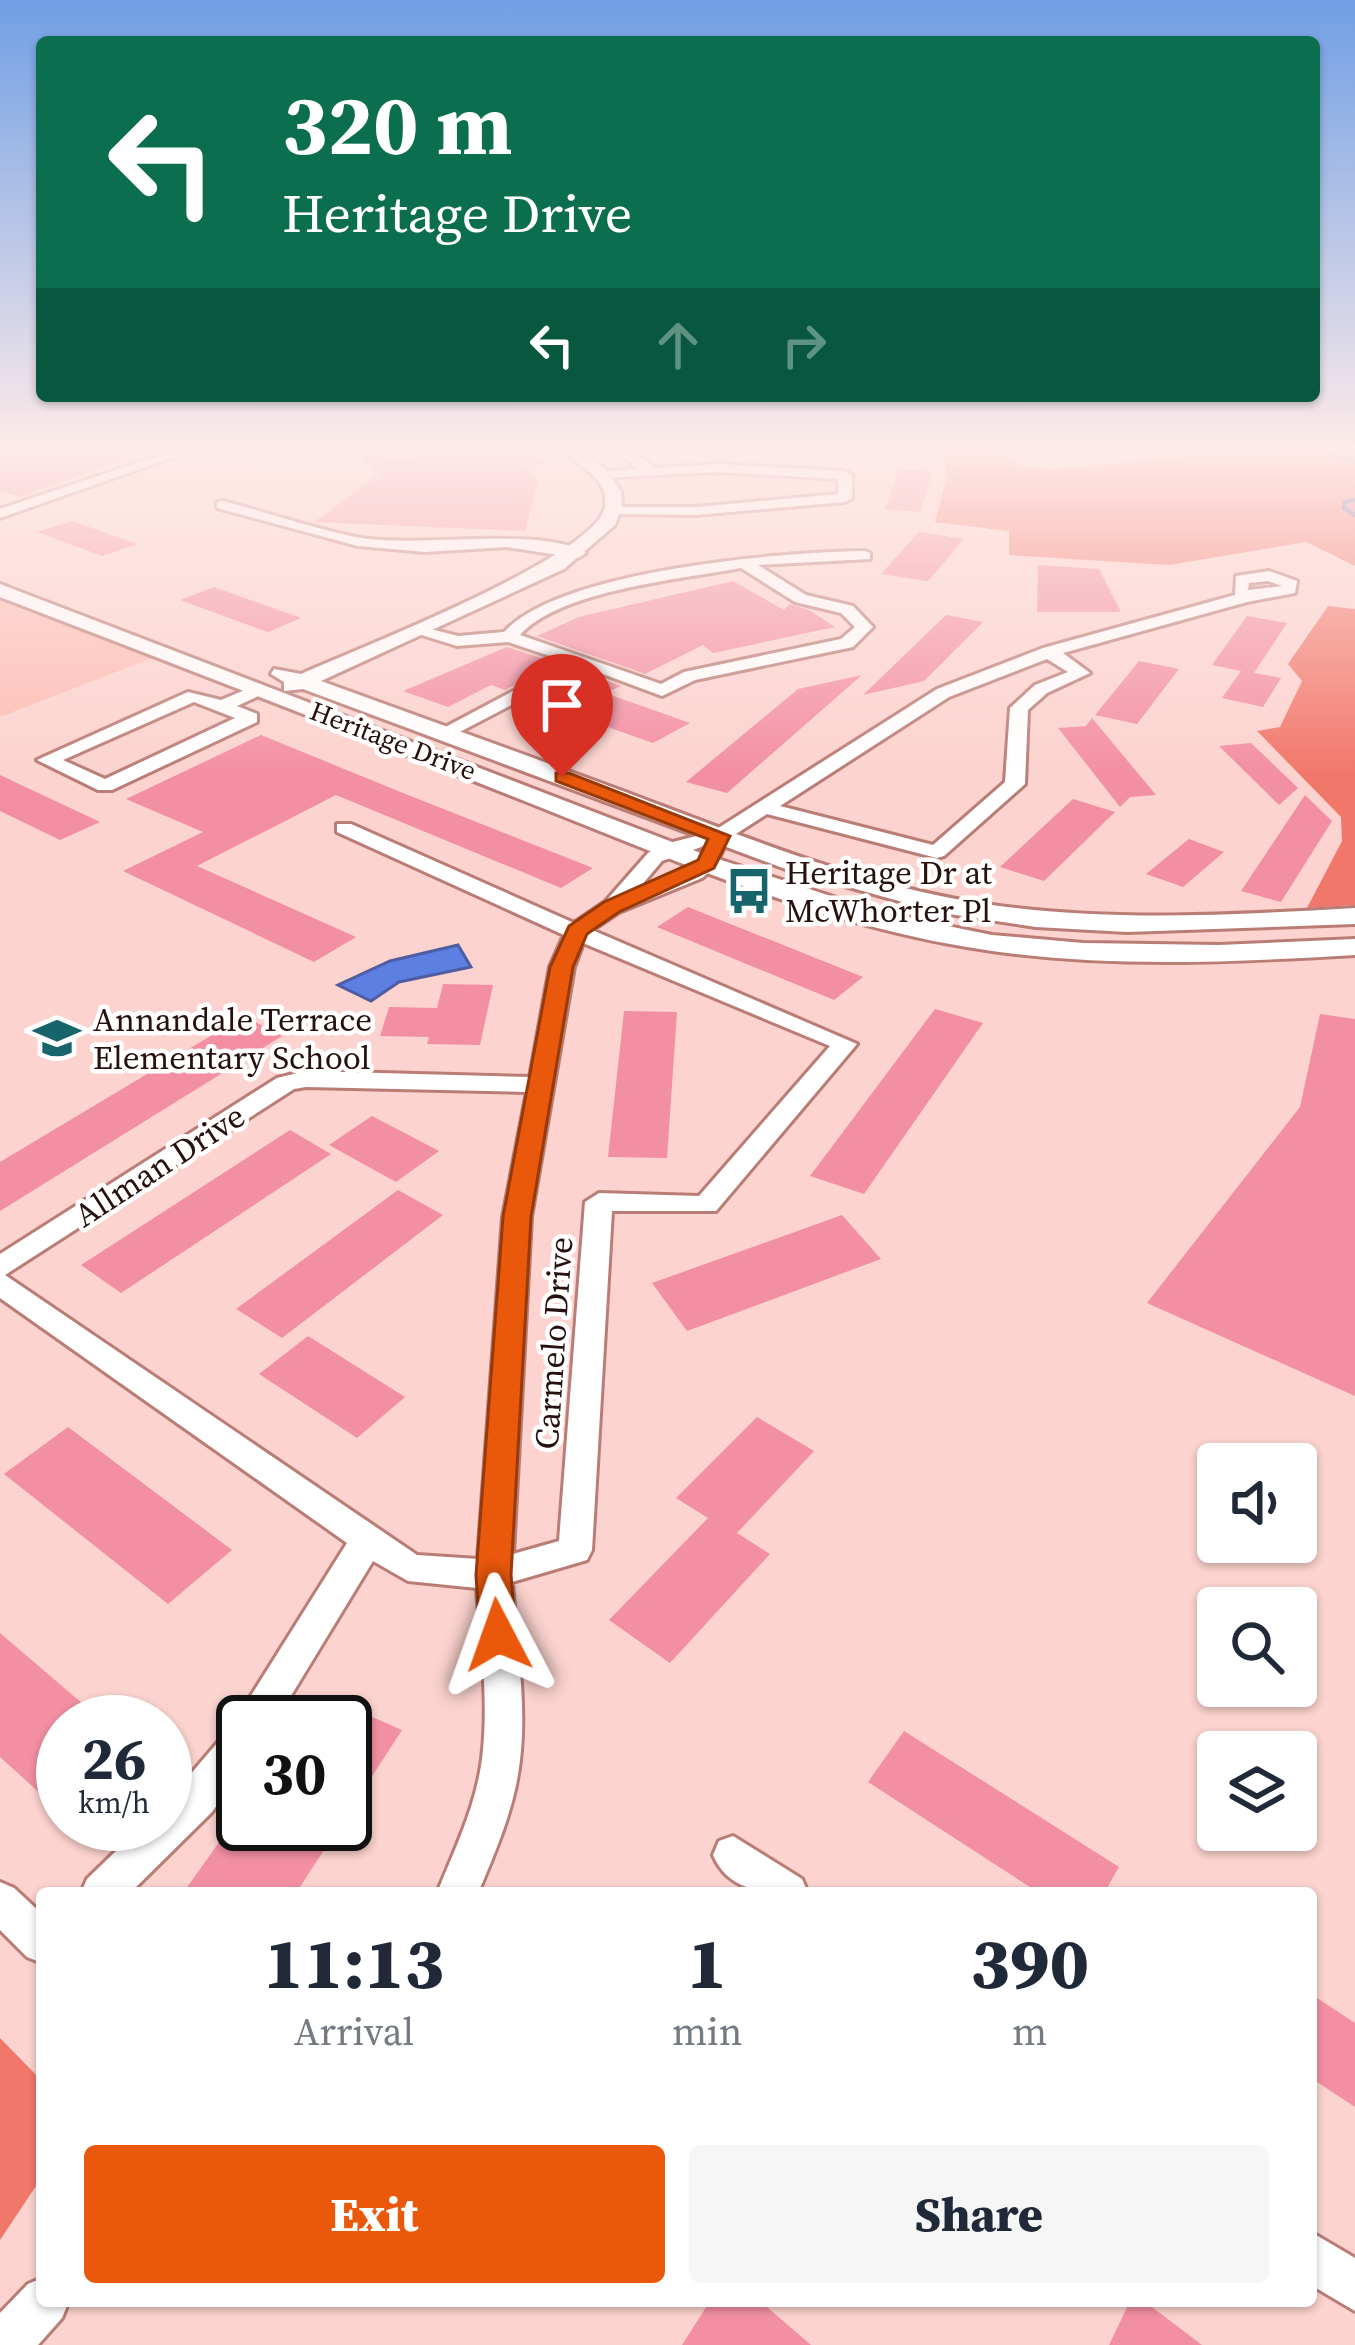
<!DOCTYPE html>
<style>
:root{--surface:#fff;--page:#f6f6f7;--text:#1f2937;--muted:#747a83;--accent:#ea580c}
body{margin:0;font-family:"Source Serif 4",serif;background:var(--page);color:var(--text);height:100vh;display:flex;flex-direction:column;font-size:45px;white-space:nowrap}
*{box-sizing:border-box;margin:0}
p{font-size:39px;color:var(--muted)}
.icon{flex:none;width:66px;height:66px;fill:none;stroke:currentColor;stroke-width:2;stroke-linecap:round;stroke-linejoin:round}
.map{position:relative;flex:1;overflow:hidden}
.panel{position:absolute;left:36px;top:1887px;width:1281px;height:420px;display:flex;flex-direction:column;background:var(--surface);border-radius:12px;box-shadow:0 3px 9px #0004}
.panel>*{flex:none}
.top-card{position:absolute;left:36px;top:36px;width:1284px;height:366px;border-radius:12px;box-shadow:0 3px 9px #0004;background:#0b6e4f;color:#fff;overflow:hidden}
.buttons{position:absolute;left:1197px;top:1443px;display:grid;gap:24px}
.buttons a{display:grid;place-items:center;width:120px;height:120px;border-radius:12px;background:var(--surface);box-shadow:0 3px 9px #0004;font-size:60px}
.speed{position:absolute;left:36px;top:1695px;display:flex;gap:24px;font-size:60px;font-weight:700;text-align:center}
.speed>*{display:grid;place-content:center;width:156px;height:156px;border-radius:50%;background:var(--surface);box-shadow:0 3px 9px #0004;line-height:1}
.speed small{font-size:30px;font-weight:400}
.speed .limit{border:6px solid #111;border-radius:18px;background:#fff;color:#111}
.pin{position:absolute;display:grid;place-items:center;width:102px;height:102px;color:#fff;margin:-123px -51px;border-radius:50% 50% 50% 0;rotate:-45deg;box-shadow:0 0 12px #0007}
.pin .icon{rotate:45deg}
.me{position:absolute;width:132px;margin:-66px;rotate:356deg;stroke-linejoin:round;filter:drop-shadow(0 0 9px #0008)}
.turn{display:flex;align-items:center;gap:42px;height:252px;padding:0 48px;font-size:54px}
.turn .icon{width:156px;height:156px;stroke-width:2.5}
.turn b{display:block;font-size:84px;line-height:102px}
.lanes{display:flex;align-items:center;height:114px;padding:0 48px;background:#0003;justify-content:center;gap:60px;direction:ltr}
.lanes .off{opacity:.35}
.eta{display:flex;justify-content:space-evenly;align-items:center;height:204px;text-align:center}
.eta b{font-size:72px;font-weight:800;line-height:84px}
.cta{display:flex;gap:24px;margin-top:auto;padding:24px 48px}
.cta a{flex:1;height:138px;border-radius:12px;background:var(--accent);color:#fff;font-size:48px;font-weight:800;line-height:138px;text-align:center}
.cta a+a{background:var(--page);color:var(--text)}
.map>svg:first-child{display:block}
.green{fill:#fdbcb3}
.forest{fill:#f2776b}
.water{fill:#5d7fe1;stroke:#4d5ea2;stroke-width:3}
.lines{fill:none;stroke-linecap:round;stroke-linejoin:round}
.stream{stroke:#4d5ea2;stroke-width:4.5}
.building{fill:#f38fa3}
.minor-casing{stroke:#ba7d76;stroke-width:6}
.tertiary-casing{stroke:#ba7d76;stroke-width:6}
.minor{fill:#fff;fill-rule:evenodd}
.tertiary{fill:#fff;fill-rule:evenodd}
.route{fill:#ea580c;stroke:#983908;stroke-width:3}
.labels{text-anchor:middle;stroke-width:9;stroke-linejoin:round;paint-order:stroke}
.far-street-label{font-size:27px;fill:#27110e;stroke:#fff}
.poi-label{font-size:33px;fill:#27110e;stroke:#fff;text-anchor:start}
.street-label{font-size:33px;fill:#27110e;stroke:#fff}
</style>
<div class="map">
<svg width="1355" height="2345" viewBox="0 0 1355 2345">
<rect width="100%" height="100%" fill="#fcd3ce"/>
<path class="green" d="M0 597 152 658 0 717Z"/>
<path class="forest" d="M1221 446H1355V566L1306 542 1169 565 1009 555V531L935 522 947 477 942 451 998 449 1024 467 1055 469 1206 455Z
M1328 606 1355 609V905L1307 908 1342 841 1341 817 1257 731 1280 727 1302 681 1288 664Z
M0 2038 42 2081V2177L0 2240Z"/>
<path class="water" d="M458 945 471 967 399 982 371 1001 338 985 390 961Z"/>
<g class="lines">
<path class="stream" d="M1329 446 1335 457 1355 461
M1355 500 1345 502 1344 508 1355 515"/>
</g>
<path class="building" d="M0 446H150V450L20 497 0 491Z
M351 446H378L391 460 479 446H522L551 465 526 467 538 481 525 531 315 522 373 478 381 480Z
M899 469 933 471 920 512 885 509Z
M72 521 137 544 102 556 37 532Z
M919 532 964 539 928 581 881 574Z
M1038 565 1099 569 1121 612H1037Z
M733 581 784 610 790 604 809 610 835 627 713 653 703 645 645 674 537 636 579 617Z
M214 587 301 618 268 632 180 600Z
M946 615 983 622 924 681 863 695Z
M1247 616 1287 623 1254 673 1281 678 1263 707 1222 698 1241 671 1212 665Z
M507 647 557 663 505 690 491 685 448 707 403 691Z
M1139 661 1179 669 1137 724 1095 715Z
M584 672 621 686 605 693 690 723 653 743 531 700Z
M862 675 727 793 686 782 798 689Z
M1092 718 1156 795 1130 797 1120 807 1058 728 1086 726Z
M261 735 403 793 593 868 561 888 336 795 197 866 356 937 314 962 123 871 203 832 126 799Z
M1251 743 1298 788 1279 805 1219 746Z
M0 775 100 822 60 840 0 811Z
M1305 795 1332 821 1281 902 1241 891Z
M1073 799 1115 812 1044 881 1000 867Z
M1189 839 1224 852 1183 887 1146 874Z
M688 907 863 977 834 1000 657 927Z
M443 984 493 985 480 1045 427 1044 429 1037 380 1036 389 1007 437 1008Z
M935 1009 983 1023 864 1194 810 1176Z
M624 1011 677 1012 667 1158 608 1157Z
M1320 1014 1355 1019V1396L1147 1303 1300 1107Z
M244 1016 282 1036 0 1211V1162Z
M372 1116 439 1151 396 1182 329 1145Z
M290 1130 331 1154 121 1293 81 1265Z
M398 1190 443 1215 282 1338 236 1309Z
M842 1215 881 1259 687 1331 652 1283Z
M308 1336 405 1397 357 1438 259 1374Z
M757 1417 814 1451 737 1533 770 1554 670 1663 609 1620 708 1518 676 1498Z
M68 1427 232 1550 168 1604 4 1474Z
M0 1633 104 1722H63V1814L0 1757Z
M322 1695 402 1730 345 1818V1722H303Z
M904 1731 1119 1867 1104 1893H1039L868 1782Z
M232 1824H341L296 1893H183Z
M1311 1994 1355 2023V2107L1311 2078Z
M710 2301H760L811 2345H682Z
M1130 2301H1144L1202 2345H1109Z"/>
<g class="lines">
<defs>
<path id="minor" d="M187 446H205L0 518V509Z
M393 446H412L405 450Z
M612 446H626L654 468 717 464 845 471 852 475V498L845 502 696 515 613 514 608 513V507H696L838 494V479L717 472 601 478 606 471 638 469Z
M222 501C267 512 311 528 356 537 416 549 540 525 586 553L578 558 507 547 425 552 358 546 217 508V502Z
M865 551 870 553V559L758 565 806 595 853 606 873 627 853 647 695 680 662 696 584 667 452 736 436 732 568 662 508 642 457 646 415 633V625L458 636 504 632C561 570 781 552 865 551ZM741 568 795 602 841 613 855 627 841 639 684 672 661 684 520 635C560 590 682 579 741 568Z
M1269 571 1297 581 1295 593 1247 602 1063 653 1090 673 1047 693 1028 710 1025 784 944 856 937 858 767 814 728 839 714 868 702 878 619 912 592 930 857 1044 716 1211H612L592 1550 587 1560 512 1582C516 1640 527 1702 520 1760 515 1807 496 1850 478 1893H437C455 1849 476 1806 482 1759 489 1703 481 1644 477 1588L408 1581 373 1561 275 1722H243V1770L212 1812 130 1893H81L87 1879 144 1824H165V1804L230 1728 238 1725 242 1710 347 1543 0 1298V1254L277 1078 306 1071 530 1077 550 967 564 935 337 832V824H351L574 923 605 902 648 853 661 845 712 832 937 689 1043 648 1235 595 1236 576ZM1268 581 1282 586 1248 590 1249 583ZM1047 659 1068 672 1035 685 1010 708 1005 782 933 845 780 806 949 697ZM704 846C693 872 665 877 640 887L662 861ZM583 943 830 1046 699 1196 599 1193 585 1202 559 1541 513 1554 531 1217 574 967ZM306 1087 527 1092 503 1217 478 1559 417 1555 5 1275 294 1089Z
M259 684 268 689 265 693 237 706 257 714V722L112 790H98L37 760 188 692 221 700ZM194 702 235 718 105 779 63 760Z
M733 1836 802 1879 808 1893C771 1893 730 1895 713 1855L719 1841Z
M0 1882 14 1888 42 1914V1963L27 1957 0 1930Z
M1311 2232 1355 2258V2311L1311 2285Z
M42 2278V2301H69L62 2318 38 2345H0V2313L28 2284Z"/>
<path id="tertiary" d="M556 446C586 445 606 466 621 492L622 506 615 525 564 569 321 681C423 718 526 755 628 793 747 838 866 887 992 905 1112 922 1234 915 1355 908V924L1127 932 1036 927 942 913 791 871 303 689 284 691V682L271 674 274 669 301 674C354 650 596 557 605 507 610 476 574 463 556 446Z
M0 584 706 855 879 912 992 935 1083 943 1219 945 1355 939V955C1234 962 1112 968 992 951 826 928 672 859 517 798 345 730 173 663 0 597Z"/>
</defs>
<use href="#minor" class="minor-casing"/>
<use href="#tertiary" class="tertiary-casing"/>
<use href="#minor" class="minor"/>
<use href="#tertiary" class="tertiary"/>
</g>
<linearGradient id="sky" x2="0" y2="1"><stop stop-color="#709fe5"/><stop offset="0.58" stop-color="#feebe9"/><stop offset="1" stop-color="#feebe9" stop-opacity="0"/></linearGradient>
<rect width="1355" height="774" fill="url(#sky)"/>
<path class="route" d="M556 773H569L730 836 714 868 619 912 587 934 573 967 531 1217 511 1575 516 1635 511 1646 498 1651 485 1646 480 1635 476 1575 503 1217 550 967 569 926 604 902 698 860 708 839 556 781Z"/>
<defs>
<symbol id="bus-bare" viewBox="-9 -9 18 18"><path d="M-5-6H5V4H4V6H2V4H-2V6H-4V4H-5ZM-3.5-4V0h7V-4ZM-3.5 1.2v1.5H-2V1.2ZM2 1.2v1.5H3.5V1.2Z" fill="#17646d" stroke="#fff" stroke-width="2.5" paint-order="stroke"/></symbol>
<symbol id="school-bare" viewBox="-9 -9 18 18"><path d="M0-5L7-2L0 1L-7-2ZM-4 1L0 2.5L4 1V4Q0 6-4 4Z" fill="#17646d" stroke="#fff" stroke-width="2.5" paint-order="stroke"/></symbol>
</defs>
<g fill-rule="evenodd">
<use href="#bus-bare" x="716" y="858" width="66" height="66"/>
<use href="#school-bare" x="24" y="1005" width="66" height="66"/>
</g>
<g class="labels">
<g class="far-street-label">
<text transform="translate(393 741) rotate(21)" y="9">Heritage Drive</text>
</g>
<g class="poi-label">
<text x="785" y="884">Heritage Dr at<tspan x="785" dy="38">McWhorter Pl</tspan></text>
<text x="93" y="1031">Annandale Terrace<tspan x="93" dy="38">Elementary School</tspan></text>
</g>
<g class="street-label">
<text transform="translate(159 1165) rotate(-33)" y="12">Allman Drive</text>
<text transform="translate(553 1343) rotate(-86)" y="12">Carmelo Drive</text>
</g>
</g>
</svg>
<div class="buttons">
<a><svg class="icon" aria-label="sound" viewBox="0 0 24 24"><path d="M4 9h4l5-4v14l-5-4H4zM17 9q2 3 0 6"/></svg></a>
<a><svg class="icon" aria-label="search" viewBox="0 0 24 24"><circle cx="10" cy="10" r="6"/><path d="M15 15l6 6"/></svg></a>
<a><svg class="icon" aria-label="layers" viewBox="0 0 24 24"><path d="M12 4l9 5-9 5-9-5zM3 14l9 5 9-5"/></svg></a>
</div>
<div class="speed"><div>26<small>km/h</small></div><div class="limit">30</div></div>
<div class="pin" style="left:562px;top:777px;background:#d93025"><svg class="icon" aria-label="arrive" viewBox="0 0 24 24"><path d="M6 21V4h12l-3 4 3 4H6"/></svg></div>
<svg class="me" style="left:498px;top:1635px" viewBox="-20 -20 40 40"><path d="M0-17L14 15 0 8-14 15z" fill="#ea580c" stroke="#fff" stroke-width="4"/></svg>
<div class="top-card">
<div class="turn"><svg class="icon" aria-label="left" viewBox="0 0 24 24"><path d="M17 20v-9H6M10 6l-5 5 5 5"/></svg><div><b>320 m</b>Heritage Drive</div></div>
<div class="lanes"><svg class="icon" aria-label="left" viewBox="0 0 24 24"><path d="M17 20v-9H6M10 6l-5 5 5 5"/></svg><svg class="icon off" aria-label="ahead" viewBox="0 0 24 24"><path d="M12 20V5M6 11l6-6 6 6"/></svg><svg class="icon off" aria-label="right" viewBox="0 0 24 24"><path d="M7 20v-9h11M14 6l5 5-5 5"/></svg></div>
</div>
<section class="panel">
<div class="eta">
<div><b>11:13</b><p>Arrival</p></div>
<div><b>1</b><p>min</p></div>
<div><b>390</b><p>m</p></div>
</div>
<div class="cta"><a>Exit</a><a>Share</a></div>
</section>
</div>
